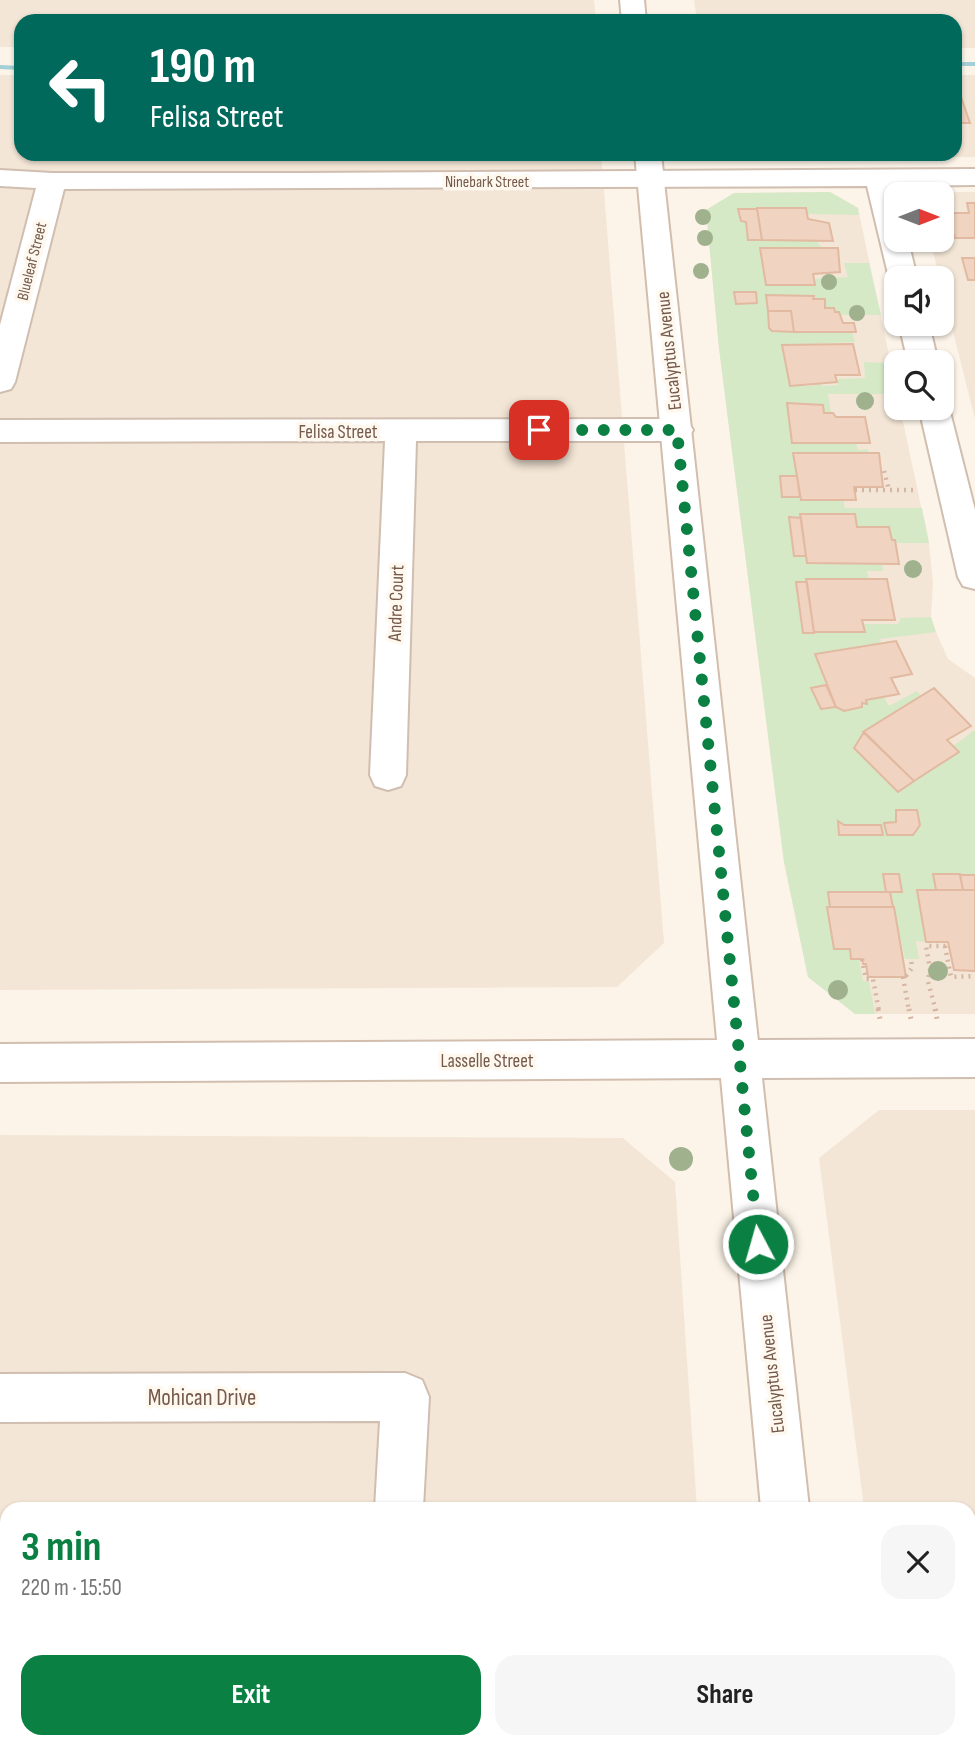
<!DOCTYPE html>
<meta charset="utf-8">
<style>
:root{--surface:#fff;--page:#f6f6f6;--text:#222;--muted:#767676;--accent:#0b8043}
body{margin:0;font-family:"Sofia Sans Condensed",sans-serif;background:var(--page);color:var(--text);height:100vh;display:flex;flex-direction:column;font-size:26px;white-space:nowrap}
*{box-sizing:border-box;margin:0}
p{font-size:23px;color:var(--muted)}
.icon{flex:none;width:38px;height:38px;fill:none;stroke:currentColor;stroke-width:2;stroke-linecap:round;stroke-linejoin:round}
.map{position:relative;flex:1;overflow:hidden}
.drawer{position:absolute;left:0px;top:1502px;width:976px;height:247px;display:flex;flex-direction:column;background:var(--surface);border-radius:21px 21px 0 0;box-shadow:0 2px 5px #0004}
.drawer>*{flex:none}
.hud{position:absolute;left:14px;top:14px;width:948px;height:147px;border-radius:21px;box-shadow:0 2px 5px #0004;background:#00695c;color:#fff;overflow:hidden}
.needle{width:46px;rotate:90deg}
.controls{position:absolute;left:884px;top:182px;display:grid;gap:14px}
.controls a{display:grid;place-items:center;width:70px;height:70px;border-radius:14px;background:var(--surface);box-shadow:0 2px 5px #0004;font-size:35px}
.pin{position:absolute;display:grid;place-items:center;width:60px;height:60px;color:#fff;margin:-30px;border-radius:14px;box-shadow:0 4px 10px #0006}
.me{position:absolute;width:77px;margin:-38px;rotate:354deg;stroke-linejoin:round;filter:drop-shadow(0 0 5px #0008)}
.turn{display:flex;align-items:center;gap:24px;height:147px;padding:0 21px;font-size:32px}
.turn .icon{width:91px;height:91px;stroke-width:2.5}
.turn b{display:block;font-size:49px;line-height:60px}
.round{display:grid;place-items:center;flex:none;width:74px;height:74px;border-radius:21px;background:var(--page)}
.summary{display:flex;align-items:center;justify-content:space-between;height:119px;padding:0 21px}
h1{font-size:42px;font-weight:700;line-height:52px;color:var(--accent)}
.action{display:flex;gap:14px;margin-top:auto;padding:14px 21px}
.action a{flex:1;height:80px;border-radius:21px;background:var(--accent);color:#fff;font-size:28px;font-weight:700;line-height:80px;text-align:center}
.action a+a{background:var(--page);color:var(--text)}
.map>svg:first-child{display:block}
.residential{fill:#f3e6d6}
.green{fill:#d5e9c6;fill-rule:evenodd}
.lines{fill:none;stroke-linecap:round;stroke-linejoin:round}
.stream{fill:#a3cfd7;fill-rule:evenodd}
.building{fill:#f0d3c0;stroke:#e2b9a1;stroke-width:2}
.minor-casing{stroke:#d0beb0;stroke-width:4}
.secondary-casing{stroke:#d2beae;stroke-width:4}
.path-far1{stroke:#d6b6a3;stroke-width:4.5;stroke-dasharray:2 5;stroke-linecap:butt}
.path{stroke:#d6b6a3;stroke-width:5;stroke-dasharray:2 6;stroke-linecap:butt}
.minor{fill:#fff;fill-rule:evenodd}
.secondary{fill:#fff;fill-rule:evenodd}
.tree{fill:#a0b18e}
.route{stroke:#0b8043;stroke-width:12;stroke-dasharray:0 21.6}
.labels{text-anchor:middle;stroke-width:7;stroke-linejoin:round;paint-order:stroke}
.far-street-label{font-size:16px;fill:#755a4c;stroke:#fef8ee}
.street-label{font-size:19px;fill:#755a4c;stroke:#fef8ee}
.near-street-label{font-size:23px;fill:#755a4c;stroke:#fef8ee}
</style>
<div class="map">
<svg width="975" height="1748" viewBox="0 0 975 1748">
<rect width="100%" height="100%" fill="#fcf4e8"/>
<path class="residential" d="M0 0H594L596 21H21V47H0Z
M694 0H975V48H956V21H697Z
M0 75H21V154H601L664 943 617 987 0 990Z
M956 75H975V157H728L723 154H956Z
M830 192 858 208 896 388V408H900L929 543 933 583 931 617 936 632 948 659 975 678V1014H855L808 977 784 862 719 348 706 210 734 193Z
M938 192H975V419L930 240H942V194H935Z
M879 1110H975V1748H895V1741H970V1508H864L819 1158Z
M0 1135 623 1138 675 1182 697 1508H7V1741H713L714 1748H0Z"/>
<path class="green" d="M830 192 858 208 859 215 807 214 806 208 740 209 741 221 746 222 749 240 817 241 822 248H760L766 285H814V279L848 277 844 263H869L881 315H839L834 308H825V299H813V296H766L769 328 772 331 852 332 855 342 782 345 790 386H812L818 383 823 386 838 385V379L865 378 864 362 890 363 896 394H828L831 413H824L823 405 787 403 793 443H856L858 450 867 449 869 453H794L797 476 782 496 800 497 801 500H843L845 508H922L929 543H895L892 540 889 527H857L855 514H801V518L789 517 794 556H806L808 563 882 564 883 571H867L869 579 807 582 804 633 864 632 863 624H898L901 618 931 617 936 632 880 639 881 643 815 654 826 685 811 689 821 709C836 706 847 710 862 707L866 700 884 697 889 706 917 691 921 696 863 732 854 747 898 791 959 752 953 746 975 730V875L933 874 936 890 917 891 926 942 916 941 919 959H905L890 892H902L899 874H883L886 892 827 907 834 949H850L851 959H859L863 981 869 982 875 1014H855L808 977 784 862 719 348 706 210 734 193ZM896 810 917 811 920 825 913 835H887L885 823H896Z"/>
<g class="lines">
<path class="stream" d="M956 62H975V66H956Z
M0 65 21 66V70L0 69Z"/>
</g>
<path class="building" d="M956 97H961L970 123H956Z
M967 203H975V238H955L946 213H969Z
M757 208H806L808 219 829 223 833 241 762 240Z
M738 209H757L762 240H748L746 222 741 221Z
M760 248H838L840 272 813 274 815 285H766Z
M962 258H975V280H968Z
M734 292H756L757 303 736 304Z
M766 295 814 296 813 299H825V308H834L835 312H839L843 323H854L856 332H794L791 311H768Z
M768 311H791L794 332 772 331 769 328Z
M853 344 860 375H835L837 382 790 386 782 345Z
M787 403 823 405 824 413H833L836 417H865L870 443H792Z
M793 453H879L883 487H854L856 500H801Z
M780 476H797L800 497H782Z
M800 514H855L857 527H889L892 540H895L899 564 807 563Z
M789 517 801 518 806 556H794Z
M806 579H887L895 620H862L865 632H814Z
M796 582H807L814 633H803Z
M896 641 912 674 891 678 899 694 866 700 867 704 862 703V707L844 711 836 707 815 654Z
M826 685 836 707 821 709 811 688Z
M934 688 971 726 947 740 959 752 914 781 863 732Z
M864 732 914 781 898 792 854 748Z
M896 810H917L920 825 913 835H887L884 823 896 822Z
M838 821 844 825H881L883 835H839Z
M883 874H899L902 892H886Z
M933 874H960L963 890H936Z
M960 875H975V890H963Z
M917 890H975V971L954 970 948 942H926Z
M828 892H890L893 907H830Z
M827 907H894L906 977H868L866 964H863L862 959H851L850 949H834Z"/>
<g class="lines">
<defs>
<path id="minor" d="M975 169V185L895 186 896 240H908L917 278H896V285L889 278 867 186 64 189 15 382 11 389 0 392V325L36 188 0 186V170L52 173H302Z
M899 324H929L938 362H908Z
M942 400 949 408 975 510V589L963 586 958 577 919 408H942Z
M677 419 688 422 693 430 688 438 677 441H416L406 775 401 786 388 790 375 786 370 775 385 441 0 442V420Z
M975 1039V1077L739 1078 724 1072 718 1059 724 1046 739 1040Z
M405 1373 422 1380 429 1397 423 1508H375L380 1421 0 1422V1374Z
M361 1741H413L412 1748H360Z"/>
<path id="secondary" d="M620 0H644L646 21H622Z
M635 154H661L809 1508H761L721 1078 0 1082V1044L717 1040Z
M782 1741H834L835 1748H783Z"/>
</defs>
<use href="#minor" class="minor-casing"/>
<use href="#secondary" class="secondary-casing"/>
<path class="path-far1" d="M884 471 889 490
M855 490H917
M945 946 951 977 975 976
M862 959 866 979H873L879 1011
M906 976 912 968 911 958
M903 977 909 1011
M936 1011 928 982 930 969 926 946H949"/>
<path class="path" d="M878 1009 880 1019
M909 1009 911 1019
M935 1009 937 1019"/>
<use href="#minor" class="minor"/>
<use href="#secondary" class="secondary"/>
</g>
<g class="tree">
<circle cx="703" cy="217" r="8"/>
<circle cx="705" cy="238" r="8"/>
<circle cx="701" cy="271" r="8"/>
<circle cx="829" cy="282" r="8"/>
<circle cx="857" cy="313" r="8"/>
<circle cx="865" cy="401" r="9"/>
<circle cx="913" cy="569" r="9"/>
<circle cx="938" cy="971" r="10"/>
<circle cx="838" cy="990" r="10"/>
<circle cx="681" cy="1159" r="12"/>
</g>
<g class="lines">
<path class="route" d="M539 430H677L758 1244"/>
</g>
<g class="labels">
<g class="far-street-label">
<text x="487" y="187">Ninebark Street</text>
<text transform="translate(31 261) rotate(-76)" y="6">Blueleaf Street</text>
</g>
<g class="street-label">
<text transform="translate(668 351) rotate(-96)" y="7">Eucalyptus Avenue</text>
<text x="338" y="438">Felisa Street</text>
<text transform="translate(395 603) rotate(-88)" y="7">Andre Court</text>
<text x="487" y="1067">Lasselle Street</text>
<text transform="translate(771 1374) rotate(-96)" y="7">Eucalyptus Avenue</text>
</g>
<g class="near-street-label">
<text x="202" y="1405">Mohican Drive</text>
</g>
</g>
</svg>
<div class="controls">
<a><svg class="needle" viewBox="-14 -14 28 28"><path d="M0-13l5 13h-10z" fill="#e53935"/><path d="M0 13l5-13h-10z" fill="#767676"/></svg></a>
<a><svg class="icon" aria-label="sound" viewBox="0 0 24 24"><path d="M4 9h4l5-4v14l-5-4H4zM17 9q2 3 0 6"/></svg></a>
<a><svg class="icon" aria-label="search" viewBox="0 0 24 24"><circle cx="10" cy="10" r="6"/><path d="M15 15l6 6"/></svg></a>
</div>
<div class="pin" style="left:539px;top:430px;background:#d93025"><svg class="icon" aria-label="arrive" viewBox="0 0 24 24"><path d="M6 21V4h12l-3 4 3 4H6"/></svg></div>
<svg class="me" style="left:758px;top:1244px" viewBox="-20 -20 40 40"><circle r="17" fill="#0b8043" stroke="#fff" stroke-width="3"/><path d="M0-11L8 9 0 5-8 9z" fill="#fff"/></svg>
<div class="hud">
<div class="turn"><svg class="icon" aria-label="left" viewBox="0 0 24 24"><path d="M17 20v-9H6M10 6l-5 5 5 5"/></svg><div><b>190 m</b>Felisa Street</div></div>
</div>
<section class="drawer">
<div class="summary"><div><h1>3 min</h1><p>220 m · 15:50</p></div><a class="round"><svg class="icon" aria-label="close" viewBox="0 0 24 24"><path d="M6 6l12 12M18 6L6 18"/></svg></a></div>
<div class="action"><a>Exit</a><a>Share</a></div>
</section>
</div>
